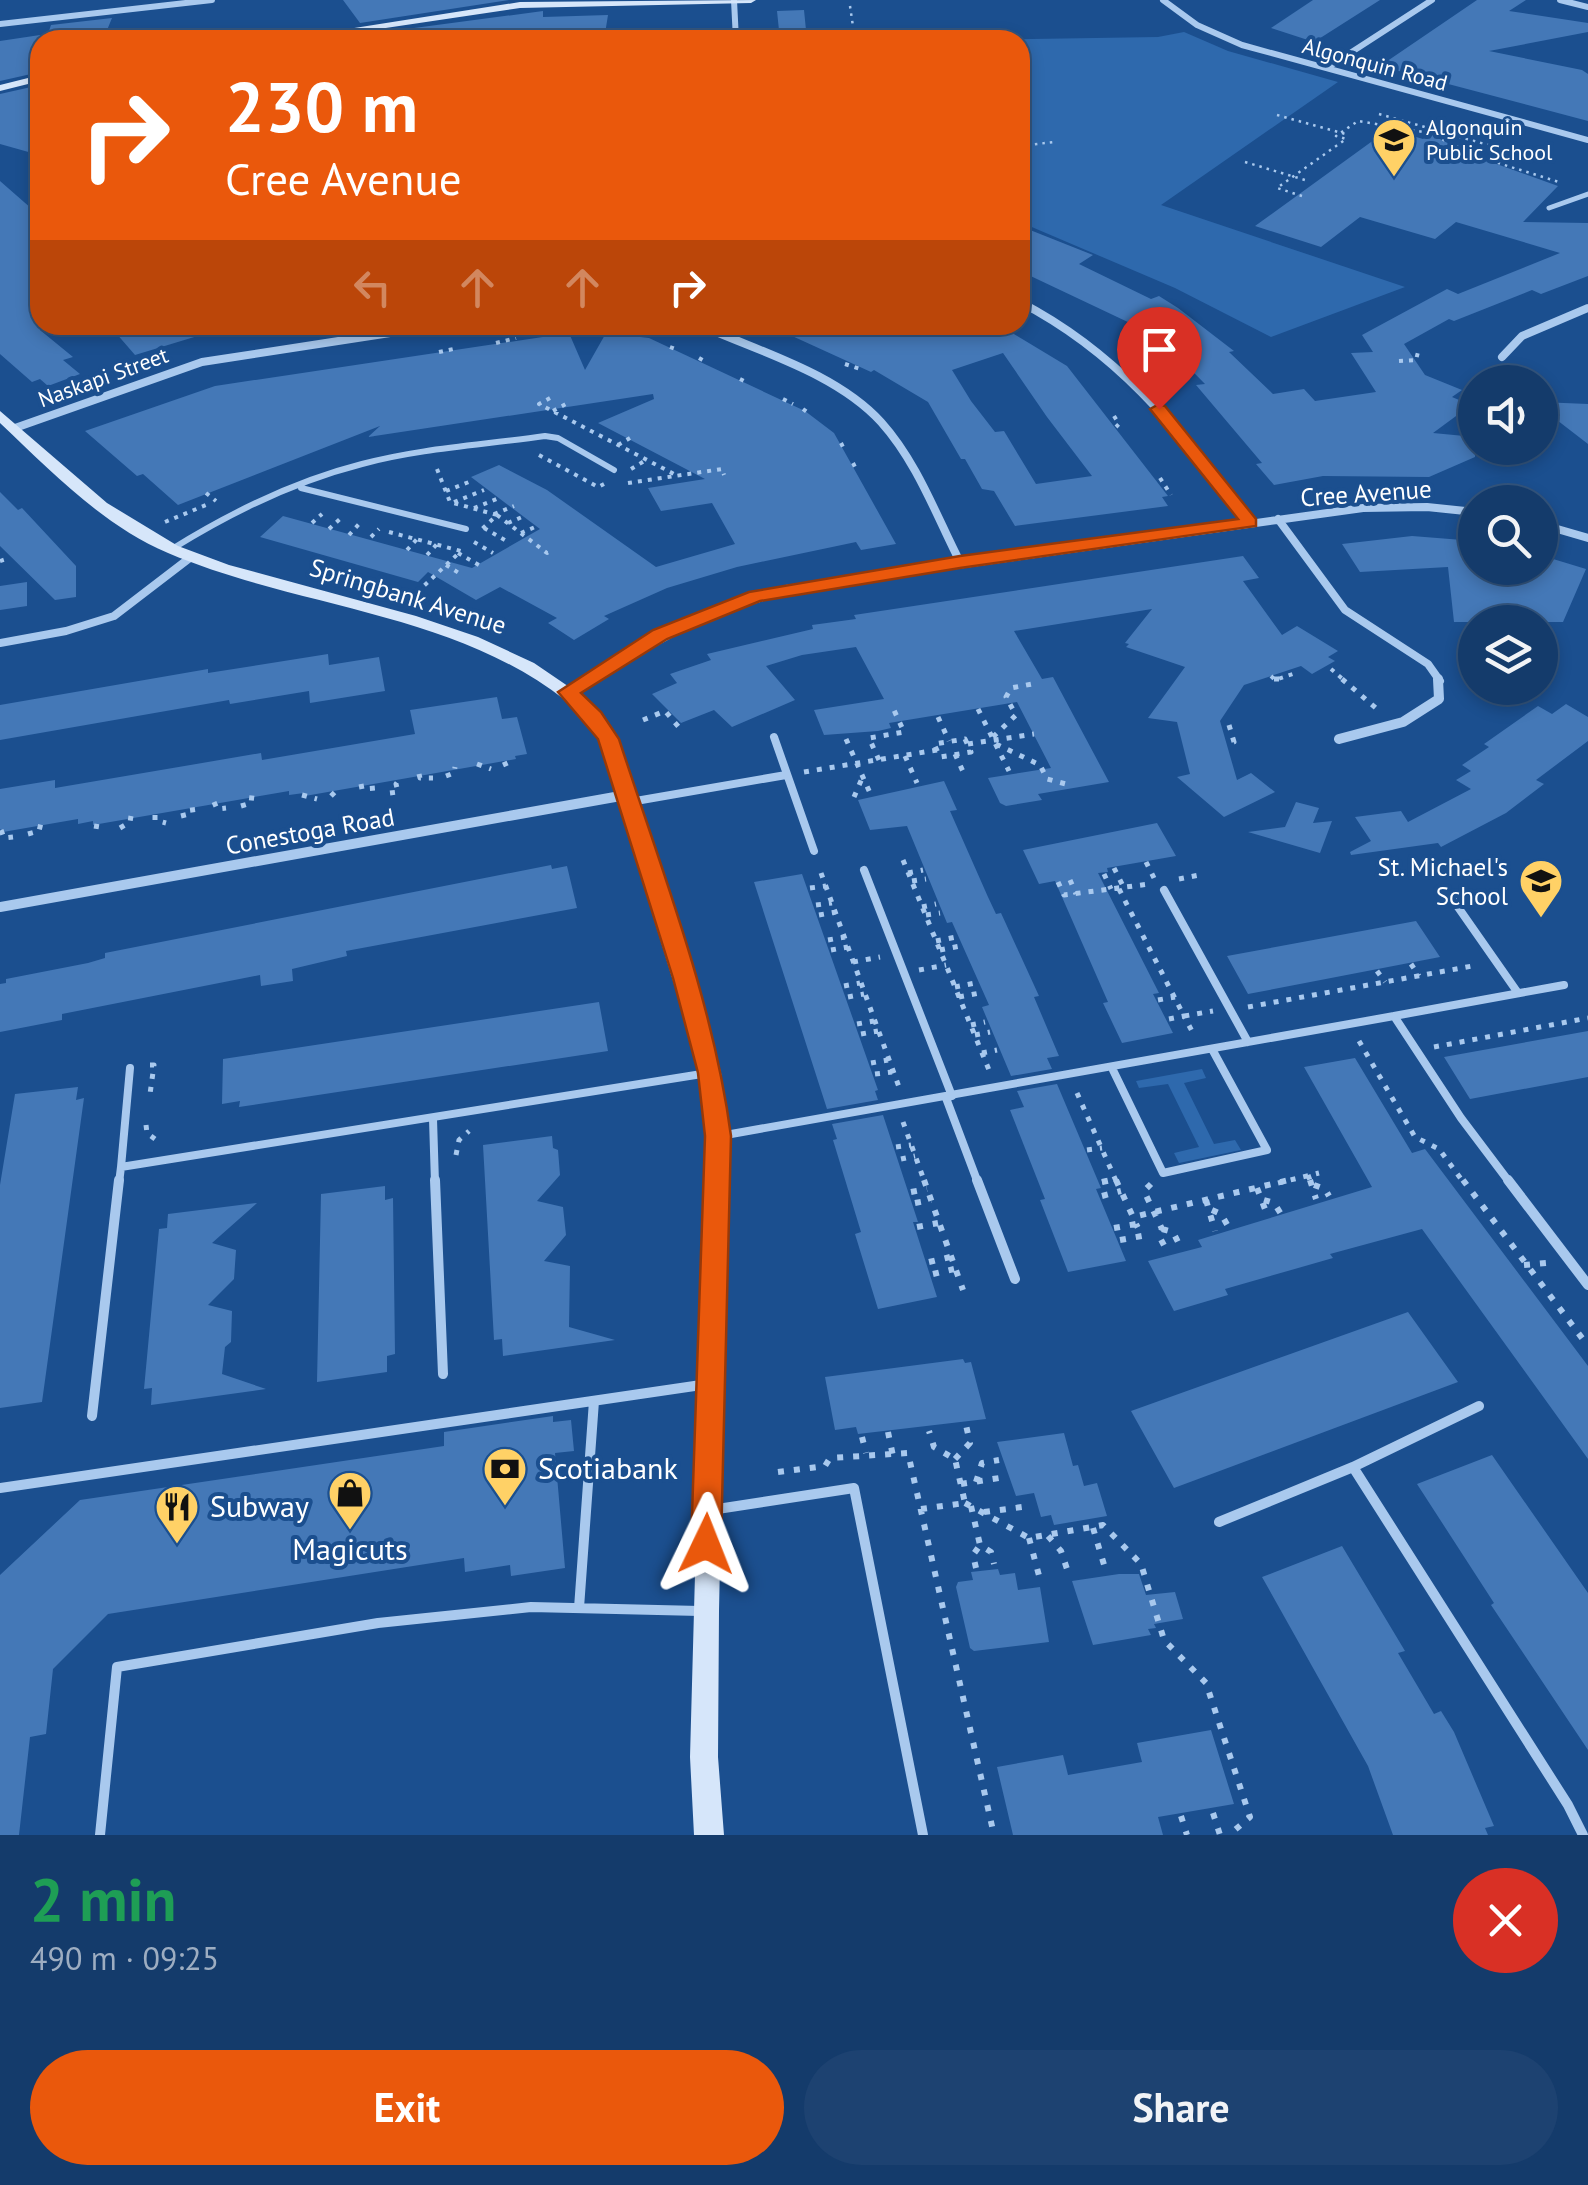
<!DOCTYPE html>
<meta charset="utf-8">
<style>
:root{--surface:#143b6b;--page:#1d4271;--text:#f1f3f6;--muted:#9dadc1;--line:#33557e;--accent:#ea580c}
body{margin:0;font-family:"PT Sans",sans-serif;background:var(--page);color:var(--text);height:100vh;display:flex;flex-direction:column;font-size:38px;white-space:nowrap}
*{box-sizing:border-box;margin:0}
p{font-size:32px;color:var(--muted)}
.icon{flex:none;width:55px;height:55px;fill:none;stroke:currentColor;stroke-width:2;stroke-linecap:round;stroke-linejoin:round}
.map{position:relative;height:1835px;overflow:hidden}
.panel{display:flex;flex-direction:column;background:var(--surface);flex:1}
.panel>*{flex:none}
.banner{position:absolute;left:30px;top:30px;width:1000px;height:305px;border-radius:30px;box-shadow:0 5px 15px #0003,0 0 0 2px var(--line);background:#ea580c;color:#fff;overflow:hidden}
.buttons{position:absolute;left:1458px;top:365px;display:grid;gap:20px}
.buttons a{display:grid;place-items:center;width:100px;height:100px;border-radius:50%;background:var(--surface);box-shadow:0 5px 15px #0003,0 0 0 2px var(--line);font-size:50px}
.pin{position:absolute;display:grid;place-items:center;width:85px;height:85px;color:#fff;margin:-102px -42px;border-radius:50% 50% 50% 0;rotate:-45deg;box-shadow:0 0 10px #0007}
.pin .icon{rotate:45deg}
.me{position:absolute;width:110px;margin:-55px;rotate:2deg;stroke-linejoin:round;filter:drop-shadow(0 0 8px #0008)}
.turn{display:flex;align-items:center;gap:35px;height:210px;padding:0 30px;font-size:45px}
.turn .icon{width:130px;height:130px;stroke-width:2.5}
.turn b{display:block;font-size:70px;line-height:85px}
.lanes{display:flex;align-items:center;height:95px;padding:0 30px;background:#0003;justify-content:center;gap:50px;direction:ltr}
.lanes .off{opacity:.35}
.round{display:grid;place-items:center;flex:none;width:105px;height:105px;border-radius:52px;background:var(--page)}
.summary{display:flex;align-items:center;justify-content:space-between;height:170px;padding:0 30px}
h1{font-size:60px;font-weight:700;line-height:75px;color:#1e9e55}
.cta{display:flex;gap:20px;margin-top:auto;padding:20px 30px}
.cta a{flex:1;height:115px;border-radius:60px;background:var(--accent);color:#fff;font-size:40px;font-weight:700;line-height:115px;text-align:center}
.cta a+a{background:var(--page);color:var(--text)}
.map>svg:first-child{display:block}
.green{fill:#2e69ad}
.building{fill:#4478b7;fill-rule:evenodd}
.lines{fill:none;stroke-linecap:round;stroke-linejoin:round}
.path-far3{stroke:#a9c9ee;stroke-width:2.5;stroke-dasharray:2.5 5;stroke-linecap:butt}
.path-far2{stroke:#a9c9ee;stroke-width:4;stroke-dasharray:4 6;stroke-linecap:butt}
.path-far1{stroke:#a9c9ee;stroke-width:5;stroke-dasharray:5 8;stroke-linecap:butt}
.path{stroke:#a9c9ee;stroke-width:6;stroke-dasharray:6 10;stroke-linecap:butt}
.service-far3{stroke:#a9c9ee;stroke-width:5}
.service-far2{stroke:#a9c9ee;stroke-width:6}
.service-far1{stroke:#a9c9ee;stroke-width:8}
.service{stroke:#a9c9ee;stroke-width:10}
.minor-far2{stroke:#a9c9ee;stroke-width:6}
.minor-far1{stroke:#a9c9ee;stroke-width:8}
.minor{stroke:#a9c9ee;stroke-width:10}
.secondary{fill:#d6e6fa;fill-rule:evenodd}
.route{fill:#ea580c;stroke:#983908;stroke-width:2.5}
.labels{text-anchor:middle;stroke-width:8;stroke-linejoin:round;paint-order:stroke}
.far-street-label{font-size:22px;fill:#fff;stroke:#1b4f8f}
.far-poi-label{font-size:22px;fill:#fff;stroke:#1b4f8f;text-anchor:start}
.street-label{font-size:25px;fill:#fff;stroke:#1b4f8f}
.poi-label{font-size:25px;fill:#fff;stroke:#1b4f8f;text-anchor:end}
.near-poi-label{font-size:30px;fill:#fff;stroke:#1b4f8f;text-anchor:start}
</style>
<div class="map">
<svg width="1588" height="1835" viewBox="0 0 1588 1835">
<rect width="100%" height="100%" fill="#1b4f8f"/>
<path class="green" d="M1184 32 1228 51 1338 82 1161 205 1405 287 1271 337 1175 288 1020 222V40H963L1158 37Z
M1202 1069 1206 1078 1184 1083 1214 1144 1235 1140 1241 1150 1179 1163 1174 1153 1199 1147 1168 1084 1139 1088 1136 1081Z"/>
<path class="building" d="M343 0H509L360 23Z
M1313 0H1380L1314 42 1271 28Z
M1477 0H1526L1509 11 1588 23V32L1489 51 1582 70 1588 74V121L1380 66Z
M804 10 807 40H780L777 11Z
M543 11V17L608 15 604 40H373L369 34Z
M112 18 103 40H46L51 25Z
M40 35V72L0 81V41Z
M40 85V101L28 105 40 112V143L32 153 0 144V94Z
M1389 129 1423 139 1430 134 1474 156 1558 186 1523 222 1588 223V276L1541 294 1532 290 1454 321 1449 319 1404 344 1425 375 1462 390 1452 397 1471 405 1433 433 1475 437V457L1429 477 1323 476 1274 485 1256 464 1262 463 1196 385 1205 384 1151 329 1132 324 1020 271V226L1093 255 1079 264 1151 299 1159 296 1178 308 1234 351 1229 352 1273 394 1304 389 1315 401 1376 392 1351 353 1373 352 1362 335 1447 289 1458 294 1560 253 1456 222 1435 239 1360 217 1321 247 1255 226Z
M0 181 40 216V330L73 357 63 360 80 374 48 386 40 379 32 382 0 354Z
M109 325H213L214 331 135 355Z
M768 325H999L1067 366 1168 496 1162 497 1168 506 1015 526 994 491 982 489 965 459H961L928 402 874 370 871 372ZM1003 353 1047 417 1092 476 1036 484 1004 431 995 432 971 401 952 370Z
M569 333 585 370 606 333 649 338 805 411 834 433 896 544 861 550 856 542 737 567 667 588 604 616 609 619 574 640 548 623 557 618 500 587 476 600 428 572 418 582 260 537 283 516 472 568 540 529 471 477 499 465 547 490 656 567 735 544 712 503 661 511 648 488 705 479 598 423 654 399 653 394 368 437 380 426 178 505 143 474 137 476 85 431 215 386Z
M1540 402 1588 404V444L1540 407Z
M0 492 18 510 22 508 76 566V597L55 600 0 546Z
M1412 536 1475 541V568H1540V555L1586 569 1563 622H1454L1448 567 1360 572 1342 544Z
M1243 556 1259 578 1243 581 1282 635 1297 626 1338 651 1328 657 1335 661 1312 674 1301 666 1244 685 1220 721 1237 780 1251 773 1275 792 1224 817 1177 777 1190 774 1177 722 1148 718 1185 667 1126 647 1129 644 1125 643 1152 609 1014 631 1042 679 1053 677 1109 782 1038 794 1042 800 1006 806 1000 803 988 778 1051 768 1017 702 889 723 891 728 878 731 824 735 814 710 884 699 856 647 802 655 766 666 795 700 732 727 714 710 681 723 652 694 677 683 670 674 711 660 707 654 813 629 812 625 856 619 854 615Z
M27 582V606L0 610V586Z
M328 654 329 665 379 657 385 691 310 703 309 691 230 704 229 700 0 740V705L208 669V673Z
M497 697 502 719 517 717 527 754 515 756 516 759 305 796 304 793 289 795V791L93 825V821L78 824V819L3 832 0 829V789L55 780V788L261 753 262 760 415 734 410 710Z
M1566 704 1588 717V741L1536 780 1544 784 1506 813 1441 847 1438 843 1351 855 1350 852 1371 841 1355 817 1401 811 1408 822 1471 789 1456 780 1471 771 1462 765 1489 747 1484 744 1538 706 1552 714Z
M944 781 957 810 950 811 988 897 996 914 1001 913 1039 996 1034 997 1059 1056 1047 1058 1052 1069 1011 1076 982 1007 989 1005 952 922 947 923 907 826 870 830 858 800Z
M1296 802 1319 808 1313 823 1332 821 1320 853 1248 832 1285 827Z
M1157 823 1176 856 1107 868 1108 872 1098 873 1159 993 1153 994 1173 1033 1122 1043 1103 1003 1108 1002 1055 881 1039 884 1023 850Z
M551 865 552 869 567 866 577 908 346 951 347 956 292 969 293 981 261 986 260 975 62 1014V1020L0 1032V984L6 983V979L88 963 105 958V953Z
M802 874 878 1090 875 1091 878 1100 827 1109 754 882Z
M1416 921 1440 957 1248 994 1227 956Z
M599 1002 608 1051 239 1107 240 1101 222 1104 223 1059Z
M1588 1031V1077L1470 1099 1444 1057Z
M1355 1058 1412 1153 1425 1149 1588 1366V1459L1422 1229 1330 1254 1333 1258 1225 1289 1228 1295 1174 1311 1148 1261 1202 1247 1198 1240 1372 1187 1304 1067Z
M1057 1084 1101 1188 1096 1189 1126 1261 1068 1272 1040 1200 1045 1199 1010 1110 1024 1107 1017 1091Z
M78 1087 76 1100 84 1098 42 1402 0 1408V1185L15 1094Z
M883 1115 918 1222H913L937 1297 878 1309 855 1234 861 1232 833 1140 837 1139 832 1124Z
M552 1136 553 1148 558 1150 560 1175 537 1201 563 1207 566 1235 544 1261 570 1266 569 1327 615 1340 503 1356 502 1339 494 1340 483 1145Z
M385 1186V1200L393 1198 395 1354 387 1356V1372L317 1382 321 1194Z
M257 1203 212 1243 236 1250 234 1279 208 1305 232 1311 231 1342 225 1347 222 1374 266 1389 151 1405 152 1388 144 1389 159 1229 167 1228 168 1214Z
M1408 1312 1458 1382 1174 1488 1131 1411Z
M963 1359 965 1363 971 1362 986 1419 858 1434 856 1427 835 1430 825 1377Z
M553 1416V1422L571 1420 574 1451 555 1453 565 1568 511 1576 510 1565 465 1572 464 1558 108 1614 53 1669 46 1734 30 1737 19 1835H0V1575L80 1500 444 1446V1432Z
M1064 1433 1073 1466 1078 1465 1084 1486 1097 1483 1107 1516 1054 1525 1051 1515 1041 1517 1034 1493 1016 1496 997 1442Z
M1492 1455 1588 1593V1750L1491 1605 1494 1603 1417 1484Z
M1342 1546 1405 1651 1398 1653 1434 1714 1441 1711 1454 1732 1494 1826 1485 1828 1488 1835H1393L1368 1766 1262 1577Z
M998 1569 1000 1575 1015 1573 1018 1590 1040 1587 1049 1642 974 1651 970 1648 956 1587 958 1582 973 1580 971 1572Z
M1119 1574H1139L1146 1595 1175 1592 1183 1619 1154 1624 1156 1628 1148 1629 1151 1635 1093 1645 1072 1581Z
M1211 1730 1234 1804 1158 1817 1163 1835H1013L997 1767 1063 1755 1068 1775 1142 1762 1137 1743Z"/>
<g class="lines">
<path class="path-far3" d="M850 6 855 40
M1379 114 1513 152
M1277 115 1349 135
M1429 133 1479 157 1562 183
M1020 146 1054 142
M1493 160 1513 158
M1245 162 1305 180
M1302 196 1277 188 1346 139 1336 136 1358 121 1429 133 1439 125"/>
<path class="path-far2" d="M770 325 783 334
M496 343 516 338
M670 347 678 350
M439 352 458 348
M699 358 706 362
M1399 361 1416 360 1419 348
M845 364 863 370
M740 379 748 383
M550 398 539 404 676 475
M783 399 793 404
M803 409 811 415
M553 411 566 404
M1114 416 1119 424 1116 427
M841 443 844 449
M618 445 630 438
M539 455 598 487 604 484
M853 463 857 471
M437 469 450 502 497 515 482 529
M631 469 646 460
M1160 478 1171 495
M628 483 722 469 724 475
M446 491 469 482
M206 493 216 501
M454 502 484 490
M474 508 499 498
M494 514 514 506
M497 515 547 553 553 550
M165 522 206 505
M312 523 322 514
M508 523 522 517
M484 528 510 543
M329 529 340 519
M389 532 461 551 464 547
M521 533 535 527
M349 535 359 524
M371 537 379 529
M474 542 493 553
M407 550 417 539
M458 553 479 565
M427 555 437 544
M0 561 9 558
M446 565 462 575
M410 599 461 551
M1331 669 1345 681
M1271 676 1275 680 1296 673"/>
<path class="path-far1" d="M1274 679H1279
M1342 679 1377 709
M978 709 1009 771
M938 717 949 741
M643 720 665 711 683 732
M1229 725 1234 742 1231 743
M993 737 1016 715 1006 697 1011 688 1032 684
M846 739 870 793
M965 739 971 752 940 757 934 744Z
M968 744 1034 734
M996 744 1040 765 1047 779 1066 784
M955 754 965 776
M905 756 917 783
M879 760 869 738 904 732 893 708
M477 764 491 769
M503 765 512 761
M804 772 937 750
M419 774 420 778H433
M446 776 454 773 455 767
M361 784 362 789 375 788
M390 793 398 792 396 784 401 777
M302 795 317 799
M331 796 340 787
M854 797 863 776
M214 802 217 809 226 808
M241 806 251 803 252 795
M155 815V820L166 823
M181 816 193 813 192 806
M94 826 106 828
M120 828 130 822 131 816
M1 830 4 838 13 837
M28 834 39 831 41 823
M903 860 989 1070
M1146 862 1154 878
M1114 868 1124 888
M821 873 899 1087
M908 873 923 870
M1104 874 1111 889
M1179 879 1199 875
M1070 880 1076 894
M912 881 926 879
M1058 882 1064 895 1149 884
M810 888 826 886
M1119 889 1184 1016 1213 1011
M816 905 832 903
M922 907 936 904
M819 915 836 912
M926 915 940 913
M828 940 845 937
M936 941 956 937
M831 950 848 947
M940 950 960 946
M853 962 880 957
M1411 964 1419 976
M919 970 946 965
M1377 971 1385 982
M844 986 860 983
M955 987 975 983
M848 997 864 994
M959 997 980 993
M1158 1000 1175 997
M1248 1007 1478 965
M1169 1019 1184 1016 1194 1035
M857 1024 874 1021
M971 1025 985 1022
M861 1034 878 1031
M975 1035 990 1032
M1359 1041 1415 1137 1439 1149 1464 1183
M1434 1047 1588 1018
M982 1053 997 1050
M871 1063 888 1060
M150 1065H154L150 1094
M875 1074 892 1072
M1077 1093 1117 1183
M903 1122 925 1183
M146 1125 147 1133 159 1142
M896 1147 911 1145
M1087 1150 1102 1148
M456 1155 459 1140 469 1131
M901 1159 915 1156
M1308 1175 1311 1183
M1102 1182 1116 1179
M1278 1183 1319 1173"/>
<path class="path" d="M924 1180 963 1290
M1116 1180 1133 1217 1289 1180
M1310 1180 1316 1199
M1463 1180 1588 1346
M1102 1182 1111 1180
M1151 1184 1144 1191 1162 1229 1159 1236 1167 1251
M1314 1185 1325 1189 1329 1196
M1257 1188 1268 1217
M911 1192 927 1189
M1102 1196 1121 1191
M1206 1200 1215 1231
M1264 1200 1274 1203 1281 1214
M915 1203 931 1200
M1212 1210 1221 1214 1229 1228
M917 1227 938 1223
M1114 1228 1136 1224
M1162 1229 1173 1232 1181 1248
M1120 1240 1142 1236 1136 1224
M929 1262 950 1257
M1524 1265 1546 1263
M933 1274 954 1269
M888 1432 893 1456
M862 1437 866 1453
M955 1459 970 1443 966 1425
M778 1472 825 1466 830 1458 908 1453 994 1835
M976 1482 982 1463 999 1460
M961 1484 1006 1477
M965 1503 1029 1538 1103 1525 1141 1564 1164 1640 1206 1683 1250 1817 1229 1835
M971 1506 980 1545 991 1552 994 1564
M921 1509 965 1503 955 1459 934 1447 929 1431
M984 1512 1030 1506
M1093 1528 1105 1568
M1048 1536 1061 1551 1068 1572
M1029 1538 1041 1583
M976 1568 973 1555 980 1545
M1213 1813 1220 1835
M1181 1816 1187 1835"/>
<path class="service-far3" d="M1549 208 1588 194"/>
<path class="service-far2" d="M301 488 466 529
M172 549C230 513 295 481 362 464 422 448 484 445 545 436L558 438 614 470"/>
<path class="service-far1" d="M774 737 814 851
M630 802 786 775
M864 870 952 1096
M1164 890 1248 1042
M1453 900 1518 993
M1394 1016 1564 985
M1112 1068 1163 1173 1267 1150 1212 1049
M946 1098 978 1183
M433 1119 435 1183
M720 1136 1394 1016 1461 1118 1510 1183
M121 1167 130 1068
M119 1183 121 1167 708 1073"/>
<path class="service" d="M435 1180 443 1374
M977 1180 1015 1279
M1508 1180 1588 1285
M92 1416 119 1180
M1353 1467 1568 1805 1583 1835
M0 1488 708 1384
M711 1510 854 1488 923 1835
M1219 1522 1353 1467 1479 1406
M579 1608 594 1401
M100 1835 117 1667 378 1623 531 1607 700 1611"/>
<path class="minor-far2" d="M734 0 736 40
M1163 0 1197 25 1242 45 1588 140
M1560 0 1588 7
M0 24 212 0
M1327 68 1432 0"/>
<path class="minor-far1" d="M1020 302C1124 356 1180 433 1250 523
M700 325C760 352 836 373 881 422 917 462 936 515 960 562
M1502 357 1522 336 1588 308
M15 428 202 362 442 325
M1278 519 1345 610 1428 664 1440 681
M1540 524 1588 538
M0 643 66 631 114 616 191 557
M584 681 700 618 786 589 1363 508 1427 507 1475 512"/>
<path class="minor" d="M568 692 588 679
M1339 739 1403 722 1439 699 1438 679
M0 907 626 795"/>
<path class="secondary" d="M756 0 751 3 520 8 305 40H278L520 2Z
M40 75V81L0 91V85Z
M0 411 107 503 178 546 229 565 416 616 478 637 534 663 581 695 617 739 709 1026 721 1073 729 1136 719 1611 718 1757 724 1835H694L690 1757 707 1136 699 1073 687 1026 599 741C589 727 578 711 565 700 451 611 297 608 168 553 102 525 51 471 0 423Z"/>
</g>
<path class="route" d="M1159 404 1165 406 1256 519V526L960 568 760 601 667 639 581 693 601 712 619 739C661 869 713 1000 731 1136L721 1544 717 1555 706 1559 695 1555 691 1544 705 1136 698 1073 673 978 598 739 558 692 653 630 749 592 960 556 1238 519 1150 409Z"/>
<defs>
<symbol id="school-pin" viewBox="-11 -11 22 30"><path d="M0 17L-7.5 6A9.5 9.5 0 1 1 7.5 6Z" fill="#ffd166" stroke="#1b4f8f"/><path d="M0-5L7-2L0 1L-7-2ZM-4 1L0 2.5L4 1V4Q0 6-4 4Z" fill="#111"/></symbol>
<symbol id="bank-pin" viewBox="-11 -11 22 30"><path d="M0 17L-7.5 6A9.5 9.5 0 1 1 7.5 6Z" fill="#ffd166" stroke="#1b4f8f"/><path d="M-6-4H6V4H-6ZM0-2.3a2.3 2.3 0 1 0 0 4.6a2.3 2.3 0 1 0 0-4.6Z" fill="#111"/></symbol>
<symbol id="shop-pin" viewBox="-11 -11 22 30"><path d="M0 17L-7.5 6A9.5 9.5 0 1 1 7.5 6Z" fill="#ffd166" stroke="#1b4f8f"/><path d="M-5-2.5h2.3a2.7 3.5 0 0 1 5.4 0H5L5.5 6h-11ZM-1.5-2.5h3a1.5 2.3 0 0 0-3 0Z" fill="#111"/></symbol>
<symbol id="restaurant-pin" viewBox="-11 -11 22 30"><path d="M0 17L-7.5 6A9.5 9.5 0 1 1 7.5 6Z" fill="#ffd166" stroke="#1b4f8f"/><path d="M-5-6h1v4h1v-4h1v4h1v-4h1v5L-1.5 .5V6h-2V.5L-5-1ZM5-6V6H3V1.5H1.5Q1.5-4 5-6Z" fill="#111"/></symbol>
</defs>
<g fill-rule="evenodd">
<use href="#school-pin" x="1369" y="115" width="50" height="68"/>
<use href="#school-pin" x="1516" y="856" width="50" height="68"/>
<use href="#bank-pin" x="480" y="1444" width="50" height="68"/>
<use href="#shop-pin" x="325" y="1468" width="50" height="68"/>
<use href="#restaurant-pin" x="152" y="1482" width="50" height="68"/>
</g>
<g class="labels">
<g class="far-street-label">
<text transform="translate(1375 64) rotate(15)" y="8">Algonquin Road</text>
<text transform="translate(103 377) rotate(-20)" y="8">Naskapi Street</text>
</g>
<g class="far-poi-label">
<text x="1426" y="135">Algonquin<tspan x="1426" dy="25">Public School</tspan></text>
</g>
<g class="street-label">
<text transform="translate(1366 493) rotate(-4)" y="9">Cree Avenue</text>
<text transform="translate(408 596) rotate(17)" y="9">Springbank Avenue</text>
<text transform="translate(310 831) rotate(-10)" y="9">Conestoga Road</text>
</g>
<g class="poi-label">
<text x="1508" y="876">St. Michael's<tspan x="1508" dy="29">School</tspan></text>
</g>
<g class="near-poi-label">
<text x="538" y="1479">Scotiabank</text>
<text x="210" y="1517">Subway</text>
<text x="350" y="1560" text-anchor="middle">Magicuts</text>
</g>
</g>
</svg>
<div class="buttons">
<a><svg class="icon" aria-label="sound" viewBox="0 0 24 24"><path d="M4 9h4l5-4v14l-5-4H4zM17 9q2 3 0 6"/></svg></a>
<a><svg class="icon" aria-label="search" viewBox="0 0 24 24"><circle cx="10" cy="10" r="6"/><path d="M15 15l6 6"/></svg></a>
<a><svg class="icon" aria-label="layers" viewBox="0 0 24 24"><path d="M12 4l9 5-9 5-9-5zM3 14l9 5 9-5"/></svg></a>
</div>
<div class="pin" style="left:1159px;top:409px;background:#d93025"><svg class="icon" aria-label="arrive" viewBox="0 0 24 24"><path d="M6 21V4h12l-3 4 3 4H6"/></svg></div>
<svg class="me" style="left:706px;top:1544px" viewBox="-20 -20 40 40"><path d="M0-17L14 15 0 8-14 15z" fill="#ea580c" stroke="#fff" stroke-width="4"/></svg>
<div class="banner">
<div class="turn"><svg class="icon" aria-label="right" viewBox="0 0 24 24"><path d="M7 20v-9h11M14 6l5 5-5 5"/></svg><div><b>230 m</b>Cree Avenue</div></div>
<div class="lanes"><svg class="icon off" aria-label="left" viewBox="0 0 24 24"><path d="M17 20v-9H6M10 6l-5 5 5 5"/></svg><svg class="icon off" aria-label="ahead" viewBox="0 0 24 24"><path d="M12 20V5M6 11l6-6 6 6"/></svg><svg class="icon off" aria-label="ahead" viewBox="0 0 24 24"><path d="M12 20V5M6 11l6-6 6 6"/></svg><svg class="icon" aria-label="right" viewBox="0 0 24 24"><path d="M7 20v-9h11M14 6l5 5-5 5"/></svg></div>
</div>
</div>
<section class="panel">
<div class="summary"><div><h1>2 min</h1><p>490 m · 09:25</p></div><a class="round" style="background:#d93025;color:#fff"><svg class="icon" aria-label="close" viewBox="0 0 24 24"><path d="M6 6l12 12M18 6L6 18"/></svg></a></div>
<div class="cta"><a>Exit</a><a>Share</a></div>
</section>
